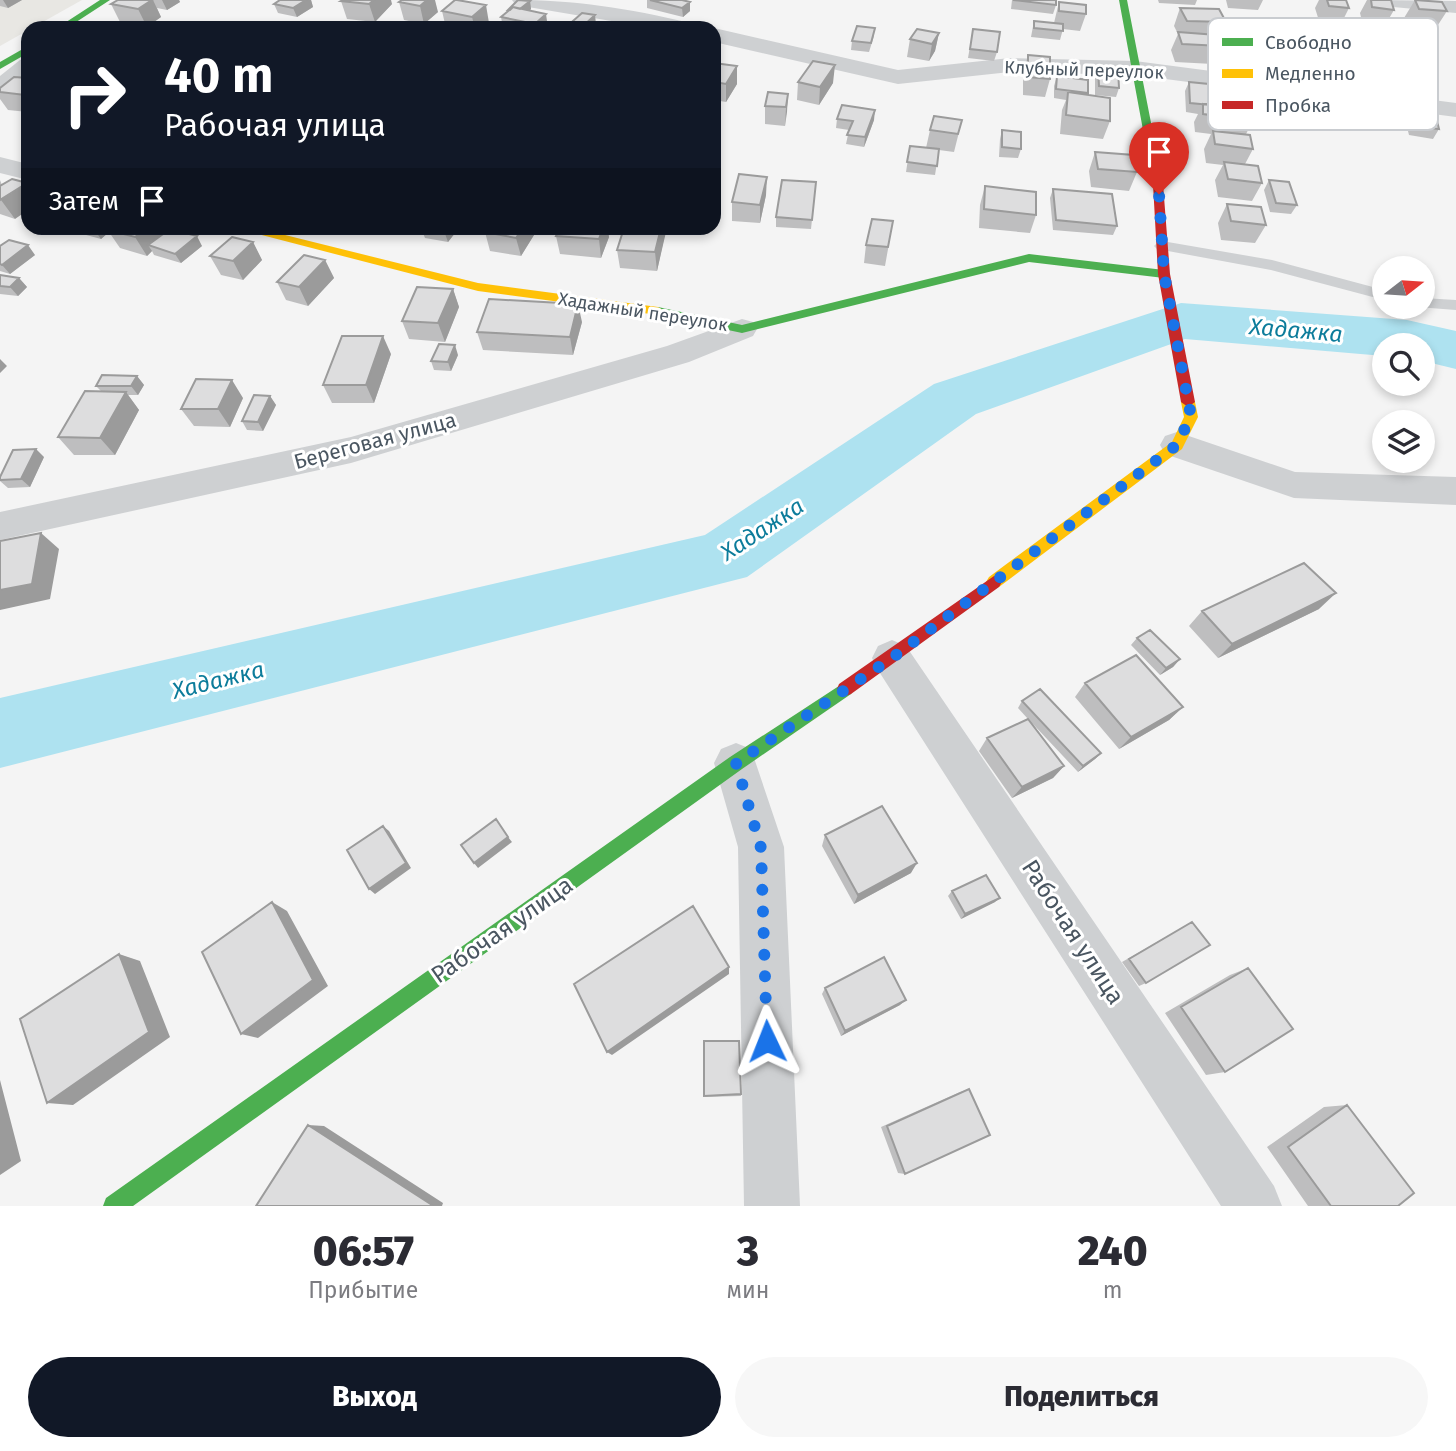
<!DOCTYPE html>
<html lang="ru">
<meta charset="utf-8">
<style>
:root{--surface:#fff;--page:#f7f7f7;--text:#2b2b33;--muted:#7c7c81;--accent:#111827}
body{margin:0;font-family:"Fira Sans",sans-serif;background:var(--page);color:var(--text);height:100vh;display:flex;flex-direction:column;font-size:26px;white-space:nowrap}
*{box-sizing:border-box;margin:0}
p{font-size:23px;color:var(--muted)}
.icon{flex:none;width:38px;height:38px;fill:none;stroke:currentColor;stroke-width:2;stroke-linecap:round;stroke-linejoin:round}
.map{position:relative;height:1206px;overflow:hidden}
.drawer{display:flex;flex-direction:column;background:var(--surface);flex:1}
.drawer>*{flex:none}
.top-card{position:absolute;left:21px;top:21px;width:700px;height:214px;border-radius:21px;box-shadow:0 4px 10px #0003;background:#111827;color:#fff;overflow:hidden}
.needle{width:46px;rotate:73deg}
.buttons{position:absolute;left:1372px;top:256px;display:grid;gap:14px}
.buttons a{display:grid;place-items:center;width:63px;height:63px;border-radius:50%;background:var(--surface);box-shadow:0 4px 10px #0003;font-size:35px}
.pin{position:absolute;display:grid;place-items:center;width:60px;height:60px;color:#fff;margin:-72px -30px;border-radius:50% 50% 50% 0;rotate:-45deg;box-shadow:0 0 7px #0007}
.pin .icon{rotate:45deg}
.me{position:absolute;width:77px;margin:-38px;rotate:358deg;stroke-linejoin:round;filter:drop-shadow(0 0 5px #0008)}
.turn{display:flex;align-items:center;gap:24px;height:147px;padding:0 28px;font-size:32px}
.turn .icon{width:91px;height:91px;stroke-width:2.5}
.turn b{display:block;font-size:49px;line-height:60px}
.then{display:flex;align-items:center;height:66px;padding:0 28px;background:#0003;gap:14px;font-size:26px}
.eta{display:flex;justify-content:space-evenly;align-items:center;height:119px;text-align:center}
.eta b{font-size:42px;font-weight:800;line-height:49px}
.cta{display:flex;gap:14px;margin-top:auto;padding:14px 28px}
.cta a{flex:1;height:80px;border-radius:42px;background:var(--accent);color:#fff;font-size:28px;font-weight:800;line-height:80px;text-align:center}
.cta a+a{background:var(--page);color:var(--text)}
.map>svg:first-child{display:block}
.commercial{fill:#e8e7e3}
.lines{fill:none;stroke-linecap:round;stroke-linejoin:round}
.river{fill:#aee2f0;fill-rule:evenodd}
.lane{fill:#ced0d2;fill-rule:evenodd}
.street{fill:#ced0d2;fill-rule:evenodd}
.fast{fill:#4caf50;fill-rule:evenodd}
.slow{fill:#ffc107;fill-rule:evenodd}
.jam{fill:#c62828;fill-rule:evenodd}
.wall{fill:#bebebf;fill-rule:evenodd}
.shaded-wall{fill:#9b9b9b}
.building{fill:#ddddde;stroke:#9b9b9b;stroke-width:2}
.route{stroke:#1a73e8;stroke-width:12;stroke-dasharray:0 21.6}
.labels{text-anchor:middle;stroke-width:6;stroke-linejoin:round;paint-order:stroke}
.far-street-label{font-size:18px;fill:#4a5661;stroke:#fff}
.street-label{font-size:21px;fill:#4a5661;stroke:#fff}
.water-label{font-size:23px;font-style:italic;fill:#0c7c9b;stroke:#fff}
.near-street-label{font-size:24px;fill:#4a5661;stroke:#fff}
.key{fill:#fff;stroke:#c9ccd0;stroke-width:2}
.key-label{font-size:19px;fill:#4a5661}
</style>
<div class="map">
<svg width="1456" height="1206" viewBox="0 0 1456 1206">
<rect width="100%" height="100%" fill="#f4f4f4"/>
<path class="commercial" d="M0 0H82L0 46Z"/>
<g class="lines">
<path class="river" d="M1181 303 1407 320 1456 331V369L1423 361V345H1384V356L1185 339 976 414 747 577 0 768V698L705 535 934 384Z"/>
<path class="lane" d="M1162 241 1272 260 1384 290V300L1271 270 1157 249 1154 246 1157 243Z
M1423 298 1456 300V310L1417 307 1423 306Z"/>
<path class="street" d="M512 0C576 0 627 8 690 23L693 28H653L522 6 515 4Z
M1373 0 1456 1V13L1383 6 1376 4Z
M714 28 898 70 1010 58 1135 61 1456 103V117L1135 75 1010 72 898 84 714 42Z
M28 58V76L8 92 0 94V76L20 60Z
M0 157 28 164V180L0 173Z
M742 319 753 322 757 329 753 336 689 362 351 463 0 540V512L351 437 667 346Z
M1177 432 1295 472 1456 477V505L1294 498 1165 454 1160 445 1165 436Z
M892 640 906 646 1274 1186 1282 1206H1221L878 670 872 658 878 646Z
M736 743 751 749 784 847 800 1206H744L738 847 714 763 721 749Z"/>
<path class="fast" d="M100 0H110L67 28H57Z
M1119 0H1127L1163 184 1158 187 1153 184Z
M28 46V53L0 69V62Z
M1029 254 1164 270 1170 274 1164 278 1029 262 742 333 658 315 652 311 658 307 742 325Z
M845 682 851 684 853 689 851 694 742 769 133 1206H103L106 1198 730 757Z"/>
<path class="slow" d="M241 228H257L478 283 658 307 664 311 658 315 478 291 242 230Z
M1188 397 1195 402 1198 417 1182 449 999 587H989L986 582 989 577 1172 442 1184 417 1181 402Z"/>
<path class="jam" d="M1158 181 1163 184 1170 274 1195 402 1188 407 1181 402 1158 274 1153 184Z
M994 576 999 577 1002 582 999 587 851 694 845 696 839 694 837 689 839 684Z"/>
</g>
<path class="wall" d="M0 0H22L8 8 0 6Z
M118 0H179L180 2 167 10 157 8 161 17 147 27 120 22 111 4Z
M280 0H311L313 7 297 17 278 13 274 4Z
M402 0 438 12 424 24 404 20 399 2Z
M455 0 489 23 484 28H446L442 11Z
M647 0H682L690 11 683 17 647 8Z
M1012 0H1056V5L1053 14 1011 9Z
M1158 0H1197L1195 5 1159 3Z
M1226 0H1263L1258 10 1228 8Z
M1319 0H1346L1349 8 1340 26 1320 24 1315 8Z
M1367 0H1391L1394 10 1384 27 1363 25 1360 13Z
M1415 0 1447 11 1436 28 1409 26 1404 18Z
M341 1 392 4 375 22 347 19Z
M530 1 531 9 529 11 548 28H503L501 17 508 11V10Z
M1059 2 1086 14 1080 31 1063 29 1060 40 1031 37 1034 21 1054 23Z
M1180 8 1226 22 1218 39 1221 46 1213 64 1175 62 1171 50 1178 34 1174 26Z
M973 29 997 52 994 61 968 58Z
M939 33 935 51 929 61 907 57 910 39Z
M874 36 869 52 851 50 852 41Z
M1229 52 1242 66 1256 67 1257 66 1283 71 1290 92 1280 110 1271 109 1272 114 1267 123 1253 121 1246 134 1253 149 1245 164 1262 183 1252 201 1218 197 1215 180 1223 165 1206 163 1204 149 1211 134 1195 132 1194 122 1198 114 1186 112 1185 91 1189 82 1217 85 1216 82ZM1221 103 1234 104 1232 108 1221 106Z
M1028 55 1050 79 1045 97 1023 95V73Z
M714 63 737 84 726 102 714 100Z
M1098 67 1119 88 1116 97 1095 95V76Z
M1057 76 1088 93V95L1110 121 1103 139 1060 134 1062 110 1066 100 1054 98V86Z
M28 78V112L8 110 0 99V88Z
M798 82 833 83 819 105 797 100Z
M1320 83 1354 112 1343 130 1310 125V101Z
M788 94 785 126 765 124V106Z
M1409 102 1439 129 1433 139 1409 135 1403 111Z
M837 119 874 120 864 147 846 144 849 130 836 128Z
M962 120 954 152 939 150 935 175 906 172 910 146 926 148 930 130Z
M1002 130 1021 149 1018 158 999 157 1000 139Z
M1095 152 1137 172 1129 191 1091 187 1089 171Z
M0 180 15 219 0 214Z
M1269 180 1297 205 1291 214 1270 212 1264 190Z
M816 182 811 229 776 227V217Z
M985 186 1036 215 1030 233 979 228 980 205Z
M1053 189 1117 226 1113 235 1053 230 1050 198Z
M766 195 760 223 732 221V202Z
M1227 204 1266 225 1255 243 1221 240 1218 223Z
M893 221 885 266 864 263 866 245Z
M60 228H180L178 231 202 246 181 263 154 255 152 251 147 256 120 248 109 232 101 239Z
M421 228H459L448 242 425 238Z
M624 228H705L703 233 666 229 657 271 620 268 617 250Z
M485 232 534 235 521 256 490 251Z
M556 236 609 237 601 258 560 254Z
M253 242 262 260 243 280 221 275 210 256Z
M0 246 35 255 10 274 0 271Z
M325 260 334 278 308 306 286 300 277 282Z
M0 275 19 278 27 287 18 296 0 294Z
M453 289 459 307 445 342 409 339 402 321Z
M582 322 573 355 483 350 477 332Z
M391 354 374 403H332L323 385Z
M458 355 451 371 434 370 431 361Z
M137 376 144 385 138 395H128L139 410 115 455H74L58 437 101 391 96 386Z
M270 396 276 405 263 431 247 430 242 421Z
M243 398 230 427 194 426 181 409Z
M44 457 30 487 8 488 0 481V477Z
M1319 609 1218 658 1189 626 1202 611Z
M1137 638 1180 659 1173 667 1160 675 1131 645Z
M1085 683 1183 707 1169 720 1119 749 1075 697Z
M1022 701 1101 753 1095 759 1078 772 1032 723 1064 766 1053 778 1012 798 979 751 987 738 1028 719 1018 708Z
M825 835 911 873 854 904 822 846Z
M952 891 995 902 961 919 948 896Z
M1192 922 1146 983 1139 986 1122 962Z
M1248 968 1225 1072 1206 1075 1165 1013 1230 975Z
M825 988 900 1005 841 1036 822 994Z
M739 1041 741 1096 705 1097 704 1096Z
M969 1089 905 1174 898 1173 881 1127 960 1092Z
M1347 1105 1398 1206H1308L1267 1147 1324 1107Z"/>
<path class="shaded-wall" d="M3 0H22L8 8Z
M153 0 161 17 147 27 138 9Z
M162 0H179L180 2 167 10Z
M306 0H311L313 7 297 17 293 8Z
M374 0H391L392 4 375 22 369 4Z
M427 0H435L438 12 424 24 420 6Z
M530 1 531 9 520 20 518 11Z
M690 2V11L683 17 682 8Z
M486 5 489 23 484 28H475L472 17Z
M546 14 548 28H536L535 24Z
M595 15 596 24 592 28H581Z
M939 33 935 51 929 61 932 44Z
M835 65 833 83 819 105 820 87Z
M737 66V84L726 102V84Z
M788 94 787 112 785 126 786 107Z
M875 110 874 120 864 147 865 137Z
M767 177 766 195 760 223V205Z
M27 183 28 185V210L15 219 1 200Z
M93 228H115L108 230 109 232 101 239Z
M147 228H181L156 248 148 245 152 251 147 256 135 237Z
M443 228H459L448 242Z
M523 228H532L534 235 521 256 516 238Z
M603 228H608L609 237 601 258 599 239Z
M661 228H666V232L657 271 655 252Z
M197 236 202 246 181 263 175 254Z
M253 242 262 260 243 280 233 261Z
M28 245 35 255 10 274 2 265Z
M325 260 334 278 308 306 299 287Z
M19 278 27 287 18 296 10 287Z
M453 289 459 307 445 342 438 323Z
M578 304 582 322 573 355 570 337Z
M383 336 391 354 374 403 366 385Z
M455 345 458 355 451 371 448 362Z
M0 359 7 366 0 373Z
M137 376 144 385 138 395 131 386Z
M232 380 243 398 230 427 218 409Z
M126 392 139 410 115 455 100 438Z
M270 396 276 405 263 431 258 422Z
M36 449 44 457 30 487 21 479Z
M41 533 59 549 50 599 0 610V590Z
M1336 593 1319 609 1218 658 1232 644Z
M1180 659 1173 667 1160 675 1166 668Z
M1183 707 1169 720 1119 749 1131 737Z
M1101 753 1095 759 1078 772 1083 766Z
M1064 766 1053 778 1012 798 1022 787Z
M383 826 389 831 411 868 375 894 369 889Z
M508 837 512 842 478 868 474 863Z
M917 863 911 873 854 904 858 895Z
M1000 898 995 902 961 919 965 914Z
M272 902 287 911 328 986 258 1038 241 1034Z
M119 954 140 961 170 1037 73 1105 47 1103Z
M729 967V974L612 1055 607 1052Z
M906 1000 900 1005 841 1036 845 1031Z
M0 1080 21 1161 0 1175Z
M308 1125 324 1126 443 1203 442 1206H431Z"/>
<path class="building" d="M118 0H152L138 9 111 4Z
M280 0H306L293 8 274 4Z
M343 0H374L369 4 341 1Z
M402 0H427L420 6 399 2Z
M455 0H457L486 5 472 17 442 11Z
M518 0 530 1 520 9 513 7 510 10H508Z
M650 0H682L690 2 682 8Z
M1013 0H1056V5Z
M1327 0H1346L1349 8 1329 6Z
M1371 0H1391L1394 10 1372 7Z
M1415 0 1442 2 1447 11 1419 9Z
M1059 2 1086 5V14L1059 11Z
M513 7 546 14 535 24 501 17Z
M1180 8 1219 9 1226 22 1187 21Z
M582 13 595 15 581 28H565Z
M1034 21 1063 24V31L1034 28Z
M590 22 609 25 607 28H585Z
M86 23 109 25 105 28H79Z
M857 26 875 28 871 43 852 41Z
M917 29 939 33 932 44 910 39Z
M973 29 1000 32 997 52 970 49Z
M1178 32 1217 35 1221 46 1182 44Z
M1028 55 1050 57V79L1028 77Z
M813 61 835 65 820 87 798 82Z
M714 63 737 66 726 84 714 82Z
M1098 67 1118 69 1119 88 1099 86Z
M1057 76 1088 80V93L1056 89Z
M14 77 28 78V92L25 95 0 92V88Z
M1189 82 1219 85 1221 106 1190 103Z
M768 92 788 94 786 107 765 106Z
M1068 92 1110 98V121L1066 115Z
M1409 102 1433 105 1439 129 1415 126Z
M1203 104 1252 110 1253 120 1203 114Z
M842 105 875 110 865 137 847 135 853 121 837 119Z
M934 116 962 120 958 134 930 130Z
M1002 130 1021 132V149L1002 147Z
M1213 131 1250 135 1253 149 1215 144Z
M910 146 939 149 937 166 907 162Z
M1095 152 1134 155 1137 172 1098 169Z
M1224 162 1258 166 1262 183 1228 179Z
M739 174 767 177 760 205 732 202Z
M12 179 27 183 0 200V186Z
M782 180 816 182 812 220 776 217Z
M1269 180 1289 182 1297 205 1276 203Z
M985 186 1036 192V215L984 209Z
M1053 189 1112 194 1117 226 1056 220Z
M1227 204 1261 207 1266 225 1231 221Z
M872 219 893 221 888 247 866 245Z
M111 228H147L135 237 108 230Z
M488 228H523L516 238 485 232Z
M560 228H603L599 239 556 236Z
M624 228H661L655 252 617 250Z
M170 229 197 236 175 254 148 245Z
M232 237 253 242 233 261 210 256Z
M9 240 28 245 2 265 0 264V246Z
M304 255 325 260 299 287 277 282Z
M0 275 19 278 10 287 0 286Z
M417 287 453 289 438 323 402 321Z
M489 299 578 304 570 337 477 332Z
M342 336H383L366 385H323Z
M439 344 455 345 448 362 431 361Z
M102 375 137 376 131 386H96Z
M196 379 232 380 218 409H181Z
M85 391 126 392 100 438 58 437Z
M254 395 270 396 258 422 242 421Z
M36 449 21 479 0 480V477L13 450Z
M41 533 32 584 0 590V541Z
M1304 563 1336 593 1232 644 1202 611Z
M1150 630 1180 659 1166 668 1137 638Z
M1136 655 1183 707 1131 737 1085 683Z
M1040 689 1101 753 1083 766 1022 701Z
M1028 719 1064 766 1022 787 987 738Z
M882 806 917 863 858 895 825 835Z
M496 819 508 837 474 863 461 845Z
M383 826 406 863 369 889 347 850Z
M986 875 1000 898 965 914 952 891Z
M272 902 313 980 241 1034 202 952Z
M693 906 729 967 607 1052 574 984Z
M1192 922 1210 945 1146 983 1129 959Z
M119 954 149 1032 47 1103 20 1019Z
M884 957 906 1000 845 1031 825 988Z
M1248 968 1293 1029 1225 1072 1181 1007Z
M704 1041H739L741 1094 704 1096Z
M969 1089 990 1135 905 1174 887 1126Z
M1347 1105 1414 1193 1398 1206H1331L1288 1147Z
M308 1125 432 1205 431 1206H256Z"/>
<g class="lines">
<path class="route" d="M767 1041 761 848 736 763 892 658 1177 445 1191 416 1164 274 1159 194"/>
</g>
<g class="labels">
<g class="far-street-label">
<text transform="translate(1084 70) rotate(2)" y="6">Клубный переулок</text>
<text transform="translate(643 312) rotate(9)" y="6">Хадажный переулок</text>
</g>
<g class="street-label">
<text transform="translate(375 441) rotate(-15)" y="7">Береговая улица</text>
</g>
<g class="water-label">
<text transform="translate(1296 330) rotate(5)" y="8">Хадажка</text>
<text transform="translate(762 529) rotate(-33)" y="8">Хадажка</text>
<text transform="translate(218 680) rotate(-14)" y="8">Хадажка</text>
</g>
<g class="near-street-label">
<text transform="translate(502 930) rotate(-35)" y="8">Рабочая улица</text>
<text transform="translate(1073 932) rotate(57)" y="8">Рабочая улица</text>
</g>
</g>
<rect x="1208" y="18" width="230" height="112" rx="10" class="key"/>
<rect x="1222" y="38" width="31" height="8" fill="#4caf50"/>
<rect x="1222" y="69" width="31" height="9" fill="#ffc107"/>
<rect x="1222" y="101" width="31" height="8" fill="#c62828"/>
<g class="key-label">
<text x="1265" y="49">Свободно</text>
<text x="1265" y="80">Медленно</text>
<text x="1265" y="112">Пробка</text>
</g>
</svg>
<div class="buttons">
<a><svg class="needle" viewBox="-14 -14 28 28"><path d="M0-13l5 13h-10z" fill="#e53935"/><path d="M0 13l5-13h-10z" fill="#7c7c81"/></svg></a>
<a><svg class="icon" aria-label="search" viewBox="0 0 24 24"><circle cx="10" cy="10" r="6"/><path d="M15 15l6 6"/></svg></a>
<a><svg class="icon" aria-label="layers" viewBox="0 0 24 24"><path d="M12 4l9 5-9 5-9-5zM3 14l9 5 9-5"/></svg></a>
</div>
<div class="pin" style="left:1159px;top:194px;background:#d93025"><svg class="icon" aria-label="arrive" viewBox="0 0 24 24"><path d="M6 21V4h12l-3 4 3 4H6"/></svg></div>
<svg class="me" style="left:767px;top:1041px" viewBox="-20 -20 40 40"><path d="M0-17L14 15 0 8-14 15z" fill="#1a73e8" stroke="#fff" stroke-width="4"/></svg>
<div class="top-card">
<div class="turn"><svg class="icon" aria-label="right" viewBox="0 0 24 24"><path d="M7 20v-9h11M14 6l5 5-5 5"/></svg><div><b>40 m</b>Рабочая улица</div></div>
<div class="then">Затем<svg class="icon" aria-label="arrive" viewBox="0 0 24 24"><path d="M6 21V4h12l-3 4 3 4H6"/></svg></div>
</div>
</div>
<section class="drawer">
<div class="eta">
<div><b>06:57</b><p>Прибытие</p></div>
<div><b>3</b><p>мин</p></div>
<div><b>240</b><p>m</p></div>
</div>
<div class="cta"><a>Выход</a><a>Поделиться</a></div>
</section>
